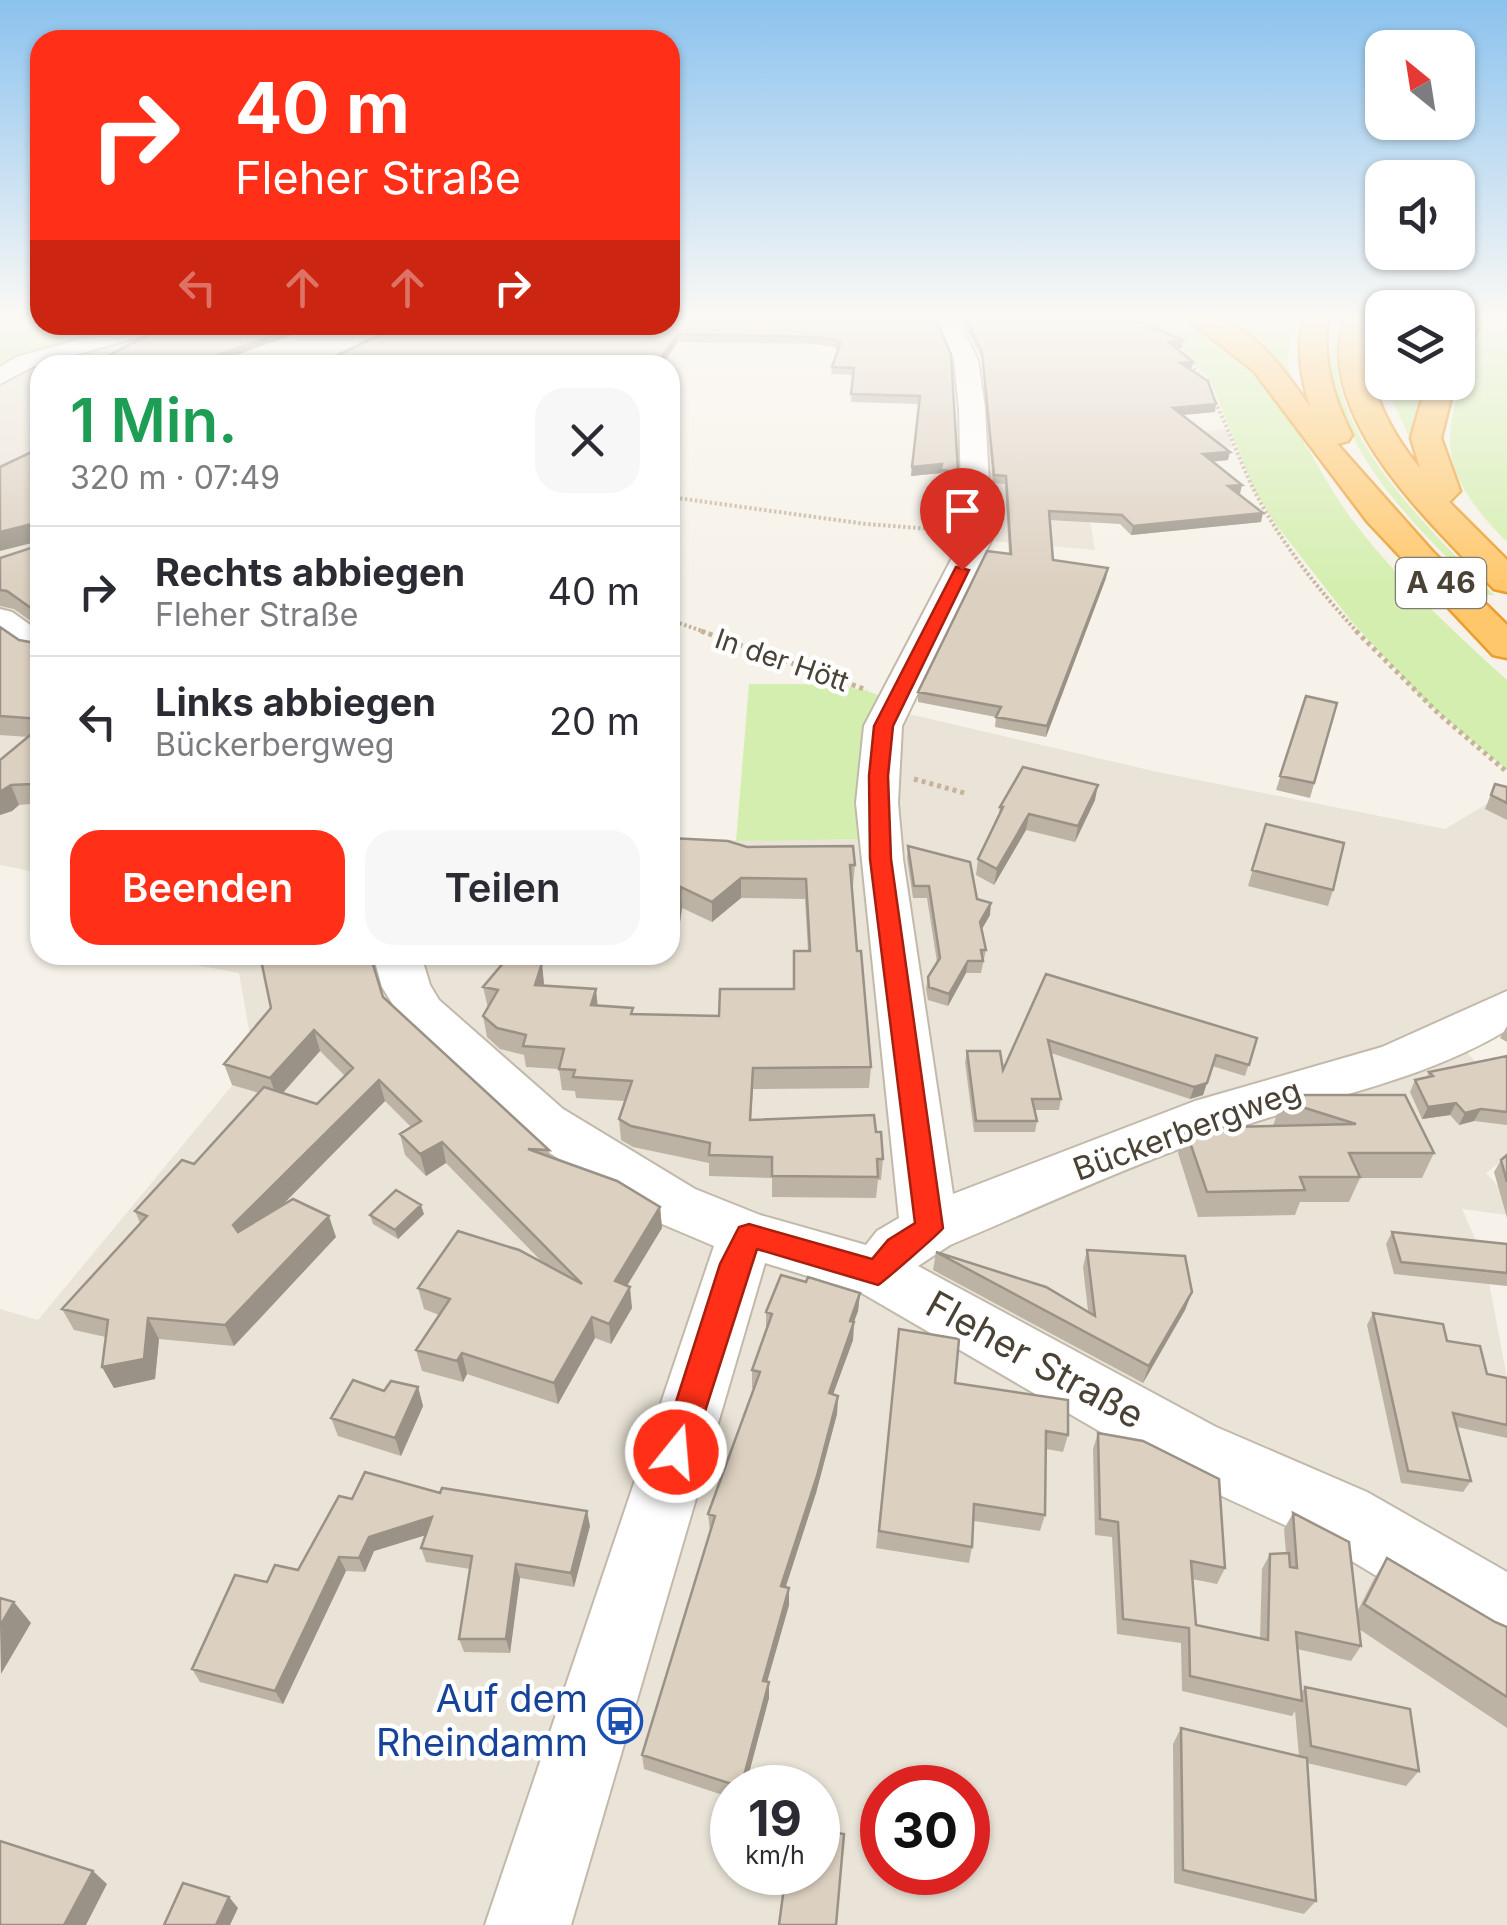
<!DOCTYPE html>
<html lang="de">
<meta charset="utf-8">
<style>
:root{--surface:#fff;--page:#f7f7f7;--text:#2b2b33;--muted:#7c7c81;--line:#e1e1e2;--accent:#ff3017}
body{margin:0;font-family:Inter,sans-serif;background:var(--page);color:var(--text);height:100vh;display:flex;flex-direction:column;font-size:38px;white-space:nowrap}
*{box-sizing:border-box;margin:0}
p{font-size:32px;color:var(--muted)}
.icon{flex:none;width:55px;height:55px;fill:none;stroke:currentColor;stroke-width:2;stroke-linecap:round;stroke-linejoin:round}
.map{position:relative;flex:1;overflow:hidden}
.drawer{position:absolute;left:30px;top:355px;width:650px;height:610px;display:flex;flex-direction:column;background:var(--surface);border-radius:30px;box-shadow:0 2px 8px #0004}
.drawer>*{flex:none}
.banner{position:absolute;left:30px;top:30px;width:650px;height:305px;border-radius:30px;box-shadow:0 2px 8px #0004;background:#ff3017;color:#fff;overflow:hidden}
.needle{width:65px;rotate:330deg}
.controls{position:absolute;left:1365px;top:30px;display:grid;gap:20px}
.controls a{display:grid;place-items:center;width:110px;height:110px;border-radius:20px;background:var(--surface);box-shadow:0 2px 8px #0004;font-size:50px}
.speed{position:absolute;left:710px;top:1765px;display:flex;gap:20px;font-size:50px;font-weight:700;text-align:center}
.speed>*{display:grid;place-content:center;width:130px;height:130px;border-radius:50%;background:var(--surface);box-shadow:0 2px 8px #0004;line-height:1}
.speed small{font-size:25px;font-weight:400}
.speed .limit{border:15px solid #d22;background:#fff;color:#111}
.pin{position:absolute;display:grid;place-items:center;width:85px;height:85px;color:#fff;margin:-102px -42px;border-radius:50% 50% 50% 0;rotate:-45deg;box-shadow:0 0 10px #0007}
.pin .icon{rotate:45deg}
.me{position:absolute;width:110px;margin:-55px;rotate:17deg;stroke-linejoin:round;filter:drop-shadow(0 0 8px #0008)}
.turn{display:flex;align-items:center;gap:35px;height:210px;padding:0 40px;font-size:45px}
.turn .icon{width:130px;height:130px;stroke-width:2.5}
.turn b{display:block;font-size:70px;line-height:85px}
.lanes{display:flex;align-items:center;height:95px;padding:0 40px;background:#0003;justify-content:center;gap:50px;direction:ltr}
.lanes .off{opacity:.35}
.round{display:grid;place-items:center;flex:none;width:105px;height:105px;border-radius:30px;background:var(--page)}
.overview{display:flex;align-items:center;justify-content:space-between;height:170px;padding:0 40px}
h1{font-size:60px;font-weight:600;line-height:75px;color:#1e9e55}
.button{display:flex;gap:20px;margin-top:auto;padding:20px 40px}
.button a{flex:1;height:115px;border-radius:30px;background:var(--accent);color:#fff;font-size:40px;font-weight:600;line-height:115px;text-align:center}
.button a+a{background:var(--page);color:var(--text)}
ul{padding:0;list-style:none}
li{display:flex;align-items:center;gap:30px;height:130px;padding:0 40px;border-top:2px solid var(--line)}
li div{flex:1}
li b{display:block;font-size:38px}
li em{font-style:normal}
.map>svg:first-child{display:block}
.residential{fill:#eae3d7;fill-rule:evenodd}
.green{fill:#d4eeaf}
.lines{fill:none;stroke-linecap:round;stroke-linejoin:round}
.minor-casing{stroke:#c3b9ab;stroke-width:4}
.highway-casing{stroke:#ec9d2d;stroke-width:5}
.path-far1{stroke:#c6b49a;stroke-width:4;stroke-dasharray:2.5 2.5;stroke-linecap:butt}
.path{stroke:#c6b49a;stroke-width:5;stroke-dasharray:4 4;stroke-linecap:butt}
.minor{fill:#fff;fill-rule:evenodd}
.highway{fill:#ffc76b;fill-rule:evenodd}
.wall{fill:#bdb3a5;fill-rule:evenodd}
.shaded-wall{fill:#9a9286}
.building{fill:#dcd0c0;stroke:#9a9286;stroke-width:2.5}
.route{fill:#ff3017;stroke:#a61f0f;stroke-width:2.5}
.labels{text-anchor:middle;stroke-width:9;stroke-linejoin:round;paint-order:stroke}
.far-street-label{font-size:28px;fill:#4b4236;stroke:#fff}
.shield{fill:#fff;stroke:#817b72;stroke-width:2.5}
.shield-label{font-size:30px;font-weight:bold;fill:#4b4236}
.street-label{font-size:32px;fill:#4b4236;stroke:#fff}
.near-street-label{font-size:38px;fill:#4b4236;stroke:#fff}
.near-transit-label{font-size:38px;fill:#164399;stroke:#fff;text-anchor:end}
</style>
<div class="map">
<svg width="1507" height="1925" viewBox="0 0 1507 1925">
<rect width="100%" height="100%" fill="#f6f2e9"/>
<path class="residential" d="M160 325 182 356 217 365H40V873L0 865V376Z
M1031 404 1140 437 1226 429 1233 447 1090 460 1089 515 1095 550 983 540 976 410Z
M896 711 1153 771 1445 829 1507 792V1003L1461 1046 1507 1095V1157L1486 1173 1507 1196V1215L1462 1209 1485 1261 1507 1378V1925H0V1309L38 1320 254 1059 239 973 163 959 167 955H670V841L875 839ZM732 1788H818V1872H732ZM882 1788H968V1872H882Z"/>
<path class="green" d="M0 318H40V325H154L0 377Z
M1129 318C1148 318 1174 313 1191 319 1272 351 1306 462 1357 526 1401 583 1454 632 1507 680V770L1425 701 1352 622 1274 522 1255 491 1211 382 1183 351Z
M1212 318H1293L1288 361 1291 376 1249 339Z
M1334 318H1340C1312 425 1428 526 1494 595H1486C1414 527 1309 427 1334 318Z
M1487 318H1507V542C1419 455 1450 418 1487 318Z
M1383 383H1428L1417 411 1415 448Z
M749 684C780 685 860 680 884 699L875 839 736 841Z"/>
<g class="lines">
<defs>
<path id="minor" d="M935 318H957L978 360 985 408 992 539 902 726 898 803 903 859 953 1194 1195 1101 1382 1047 1507 991V1030C1423 1081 1325 1097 1234 1129 1137 1162 1044 1205 950 1245L918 1266 1216 1427 1367 1492 1507 1572V1650L1481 1639 1317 1540 1168 1471 860 1292 765 1263 571 1925H485L714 1246 655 1221 525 1137 405 1024 382 987 373 955H421L430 985 439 1000 563 1109 695 1189 760 1215 866 1245 877 1231 899 1218 856 803 864 726 962 539 959 408 954 360Z
M132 325H167L164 330 32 367 0 384V367L16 357Z
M0 609 12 612 40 632V658L28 655 0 635Z"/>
<path id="highway" d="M1187 318C1197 318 1210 316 1219 319 1258 332 1288 375 1310 407 1301 377 1296 348 1304 318H1328C1322 360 1333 397 1352 435L1348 441 1337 444 1433 552 1507 625V658L1493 655 1367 521 1254 371Z
M1344 318H1368C1364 376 1382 423 1420 468L1411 438 1427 382H1455L1441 438 1460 491 1449 502 1507 560V592L1494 589C1437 529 1343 444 1339 356 1339 344 1342 330 1344 318Z
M1460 318H1484L1467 350 1458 352Z"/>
</defs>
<use href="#minor" class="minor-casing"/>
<use href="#highway" class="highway-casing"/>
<path class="path-far1" d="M1174 346C1217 386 1228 437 1253 488 1279 541 1319 590 1358 633
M670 497 866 524 945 530
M670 620 708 633"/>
<path class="path" d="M701 631 867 690
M1356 631 1439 714 1507 772
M914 779 968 794"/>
<use href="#minor" class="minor"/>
<use href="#highway" class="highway"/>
</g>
<path class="wall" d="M935 318 958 472 957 480 940 479 941 473 911 476 919 404 851 402 853 375 831 374 832 367 838 348 816 344 678 342 431 332Z
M961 318H1130L1183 340 1182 348H1176L1191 370 1215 412 1182 415 1228 460 1212 462 1261 522 1131 535 1120 524 1049 520 1053 560 1106 578 1046 737 995 727 996 717 918 702V692L1009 554 1005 484 993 483 982 359Z
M40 546V803L19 805 12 811 0 815 29 737 0 735V627L19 640 35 643V624L14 609 0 606V558Z
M1306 696 1337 703 1310 798 1276 790Z
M1495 784 1507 787V820L1485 809Z
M1095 800 1075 842 1026 830 994 885 976 875 978 859 998 818 1000 807Z
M1266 824 1333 890 1328 906 1248 886Z
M670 838 747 847 855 865 853 885H851L857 951 871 1067 869 1088 753 1089 751 1120 876 1132 883 1159 881 1180H878L876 1198 772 1197V1178L709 1176V1163L633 1147 621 1140 619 1119 625 1101 576 1098 575 1091 562 1090 559 1069 526 1067 524 1055 500 1049 487 1037 483 1016 488 1008 483 987 544 983V986L597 1006 633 1014 719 1016 794 989V951H808L805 899 741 898 712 922 682 908 678 936 670 935Z
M908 846 977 899 990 915 982 929 986 950 981 973H966L948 1006 928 1000 926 989 928 977 937 962 927 898H913L907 858Z
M357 962 383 997 549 1150 550 1157 660 1207 662 1228 627 1286 632 1308 611 1344 595 1338 558 1404 467 1374 463 1382 422 1371 416 1350 439 1315 424 1309 418 1288 545 1265 446 1163 426 1176 405 1155 400 1134 411 1127 385 1101 282 1205 336 1237 234 1346 159 1339 155 1379 114 1388 102 1367 106 1337 74 1330 62 1309 140 1223 135 1211 194 1164 259 1093 232 1085 224 1064 271 1008ZM320 1051 345 1076 317 1104 283 1093Z
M1046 974 1257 1038 1245 1076 1212 1066 1203 1095 1190 1099 1051 1053 1061 1099 1059 1110H1035L1037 1121 1035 1132H974L965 1062 967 1051 1003 1070Z
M1507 1026V1042L1500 1038Z
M1507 1056V1125L1474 1121 1459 1125 1450 1115 1422 1119 1410 1092 1415 1080 1426 1078 1429 1072Z
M1283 1095 1434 1153 1422 1178H1360L1349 1202H1300L1295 1215 1198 1217 1178 1153 1185 1128 1273 1126Z
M1507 1155V1218L1494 1172 1501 1160Z
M424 1214 398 1239 373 1224 370 1215Z
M1392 1232 1507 1244V1286L1394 1274 1386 1244Z
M1087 1250 1192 1292 1185 1310 1143 1383 933 1270 936 1252 1088 1311 1083 1267Z
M806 1282 860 1293 858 1311 854 1322 853 1340 833 1394 838 1396 837 1414 816 1493 785 1587 789 1605 767 1682H769V1698L745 1788H732V1798L644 1769 642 1755 710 1531 708 1514 755 1388H752V1370L766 1330V1312Z
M1373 1313 1447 1341 1487 1374 1507 1378V1438L1457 1427 1471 1481 1463 1492 1401 1483 1367 1325Z
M899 1329 955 1383 1068 1435 1063 1452 1046 1449 1045 1515 1040 1531 974 1521 972 1547 969 1563 876 1548Z
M418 1387 423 1406 401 1456 338 1436 331 1418 384 1391Z
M1098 1433 1225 1568 1217 1584 1192 1579 1196 1625 1260 1638 1262 1569 1270 1554 1286 1553 1284 1529 1293 1513 1357 1612 1374 1579 1387 1558 1495 1622 1507 1627V1728L1359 1629 1361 1646 1351 1661 1297 1649 1301 1693 1305 1687 1419 1771 1406 1786 1307 1763 1316 1901 1304 1914 1174 1883 1173 1744 1181 1728 1299 1756 1295 1711 1292 1716 1182 1691 1181 1643 1117 1634 1112 1537 1095 1535 1093 1449Z
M440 1493 590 1526 574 1587 520 1578 510 1653 464 1652 459 1639 470 1569 426 1562 421 1548 425 1535 374 1551 365 1572 346 1571 283 1704 200 1682 192 1669 267 1582 298 1570 352 1499Z"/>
<path class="shaded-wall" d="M302 325H320L209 365H190Z
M678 334V342L662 365H656Z
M1183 340 1182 348 1167 349 1169 342Z
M1193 362 1191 370 1179 371 1180 363Z
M1216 404 1215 412 1171 416 1173 408Z
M1230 452 1228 460 1201 462 1203 454Z
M942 464 941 473 911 476 912 467Z
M1242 485 1240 494 1226 495 1228 486Z
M1263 513 1261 522 1131 535 1133 526Z
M36 518 40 528V541L0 551V532Z
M1108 568 1106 578 1046 737 1047 726Z
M40 777V803L32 784Z
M11 785 19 805 12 811 0 815V792Z
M1098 785 1095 800 1075 842 1078 826Z
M1029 814 1026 830 994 885 997 869Z
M741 878V898L712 922V902Z
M681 887 682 908 678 936 677 915Z
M991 903 990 915 979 934 980 922Z
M968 961 966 973 948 1006 949 994Z
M542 963 544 983 538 1006 535 985Z
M596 989 598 1009 591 1005Z
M314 1030 320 1051 277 1099 270 1078Z
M379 1080 385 1101 241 1247 233 1225Z
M1207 1083 1203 1095 1190 1099 1194 1087Z
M1456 1103 1450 1115 1422 1119 1428 1107Z
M1481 1109 1474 1121 1459 1125 1465 1113Z
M442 1142 446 1163 426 1176 420 1154Z
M421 1205 424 1214 398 1239 395 1230Z
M660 1207 662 1228 617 1302 615 1281Z
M329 1216 336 1237 234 1346 225 1325Z
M630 1287 632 1308 611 1344 609 1324Z
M1192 1292 1185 1310 1143 1383 1149 1366Z
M860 1293 858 1311 850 1332 854 1322 853 1340 827 1411 829 1393 850 1321Z
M592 1317 595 1338 558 1404 554 1383Z
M148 1318 159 1339 155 1379 114 1388 102 1367Z
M462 1353 467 1374 463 1382 457 1361Z
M418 1387 423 1406 401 1456 395 1438Z
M838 1396 837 1414 816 1493 781 1602V1586Z
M587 1511 590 1526 574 1587 571 1573Z
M432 1517 436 1532 374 1551 365 1572 359 1558 369 1537Z
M339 1557 346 1571 283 1704 275 1691Z
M516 1564 520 1578 510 1653 506 1639Z
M789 1588V1605L763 1696V1681Z
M14 1602 31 1623 1 1674 0 1626Z
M769 1682V1698L745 1788H741Z
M93 1871 107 1884 86 1925H64Z
M229 1897 238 1908 230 1925H216Z"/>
<path class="building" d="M670 318H935L951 354 958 472 941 470 942 464 912 467 920 396 851 394 854 368 832 367 841 341 817 337 678 334 656 365H317L398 326 431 332 441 325H670Z
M965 318H1130L1183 340 1169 342 1193 362 1180 363 1208 381 1216 404 1173 408 1230 452 1203 454 1242 485 1228 486 1263 513 1133 526 1122 515 1049 511 1053 560 1108 568 1047 726 996 717 1001 707 918 692 987 551 1011 554 1006 476 994 475 982 352Z
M165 325H302L190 365H89L163 328Z
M40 448V518H36V523L0 532V467Z
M37 546H40V719L0 716V627L19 640 35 643V611L7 591 0 590V558Z
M1306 696 1337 703 1314 783 1280 776Z
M40 727V777L32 784 11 785 0 792V760Z
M1023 767 1098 785 1078 826 1029 814 997 869 978 859 1003 807H1000Z
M1495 784 1507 787V803L1491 795Z
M1266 824 1344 843 1333 890 1252 870Z
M670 838 728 841 747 847 853 846 855 865H850L857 951H861L871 1067 753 1068 750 1120 874 1115 876 1132H881L883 1159H877L878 1177 772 1176V1157L709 1155 710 1143 631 1126 619 1119 632 1081 573 1077 575 1070 559 1069 564 1049 523 1046 526 1035 497 1028 483 1016 498 990 483 987 510 955 542 963 535 985 596 989 591 1005 633 1008 631 1014 719 1016 720 989H794V951H810L806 879 741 878 712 902 681 887 677 915H670Z
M908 846 970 862 977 899 991 903 980 922 986 950H981L983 961H968L949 994 929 987 928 977 940 958 929 886H914Z
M260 955H355L357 962 362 955H370L383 997 549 1150 528 1149 617 1181 660 1207 615 1281 630 1287 609 1324 592 1317 554 1383 462 1353 457 1361 416 1350 450 1299 418 1288 458 1231 519 1250 582 1284 442 1142 420 1154 400 1134 421 1121 379 1080 233 1225 238 1232 293 1199 329 1216 225 1325 148 1318 144 1359 102 1367 108 1320 62 1309 147 1216 135 1211 182 1160 194 1164 264 1087 317 1104 353 1068 314 1030 270 1078 224 1064 271 1008Z
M1046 974 1257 1038 1249 1065 1216 1055 1207 1083 1194 1087 1048 1040 1061 1099H1032L1037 1121H976L967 1051H1000L1003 1070Z
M1507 1056V1112L1481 1109 1465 1113 1456 1103 1428 1107 1415 1080 1433 1076 1429 1072Z
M1283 1095H1405L1434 1153H1349L1360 1177H1300L1305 1190 1207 1192 1185 1128 1356 1124 1283 1101Z
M1507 1155V1182L1501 1160Z
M396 1190 421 1205 395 1230 370 1215Z
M1392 1232 1507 1244V1273L1401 1262Z
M1087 1250 1185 1256 1192 1292 1149 1366 936 1252 1046 1287 1095 1316Z
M781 1275 806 1282 808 1277 860 1293 850 1321 854 1322 829 1393 838 1396 817 1476 781 1586 789 1588 763 1681 769 1682 741 1787 642 1755 715 1516 708 1514 760 1372 752 1370 772 1314 766 1312Z
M1373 1313 1443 1324 1447 1341 1480 1346 1487 1374 1507 1378V1425L1453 1413 1471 1481 1408 1471Z
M899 1329 959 1339 955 1383 1068 1400V1435L1046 1431 1045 1515 974 1504 972 1547 879 1531Z
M353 1380 384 1391 391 1381 418 1387 395 1438 331 1418Z
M1098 1433 1143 1441 1219 1479 1225 1568 1191 1561 1196 1625 1268 1640 1270 1554 1289 1553 1290 1567 1297 1568 1293 1513 1349 1542 1361 1646 1296 1632 1302 1701 1190 1676 1189 1628 1123 1619 1118 1522 1100 1519Z
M365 1472 440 1493 442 1488 587 1511 571 1573 516 1564 506 1639H459L472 1556 421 1548 432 1517 369 1537 359 1558 339 1557 275 1691 192 1669 235 1575 267 1582 275 1565 298 1570 339 1496 352 1499Z
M1387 1558 1495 1622 1507 1627V1697L1364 1604Z
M0 1598 14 1602 0 1626Z
M1305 1687 1410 1709 1419 1771 1311 1746Z
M1181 1728 1307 1758 1316 1901 1183 1870Z
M818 1830 844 1834 836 1925H779L786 1872H818Z
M0 1841 93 1871 64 1925H0Z
M183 1883 229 1897 216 1925H164Z"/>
<linearGradient id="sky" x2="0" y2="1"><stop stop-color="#8bc2ee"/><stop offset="0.54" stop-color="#fbf9f5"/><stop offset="1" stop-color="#fbf9f5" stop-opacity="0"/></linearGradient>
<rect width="1507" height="587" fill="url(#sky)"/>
<path class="route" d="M956 567 969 570 893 726 888 776 891 859 943 1228C941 1232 882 1283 878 1285L757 1249 692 1452 687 1463 676 1467 665 1463 660 1452 720 1264 739 1227 749 1224 872 1259 888 1240 915 1223 870 859 869 776 874 726Z"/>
<defs>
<symbol id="bus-ring" viewBox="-11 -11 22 22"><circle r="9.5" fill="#fff" stroke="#1a4fb4" stroke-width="1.5"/><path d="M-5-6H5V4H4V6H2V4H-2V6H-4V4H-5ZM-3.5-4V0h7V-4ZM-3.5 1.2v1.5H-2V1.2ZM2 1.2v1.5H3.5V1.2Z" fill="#1a4fb4"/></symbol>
</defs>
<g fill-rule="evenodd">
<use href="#bus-ring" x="595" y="1696" width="50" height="50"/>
</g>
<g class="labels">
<g class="far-street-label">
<text transform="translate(782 660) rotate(19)" y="10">In der Hött</text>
</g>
<rect class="shield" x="1396" y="558" width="90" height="50" rx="8"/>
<g class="shield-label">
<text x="1441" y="593">A 46</text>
</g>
<g class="street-label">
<text transform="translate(1187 1130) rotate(-20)" y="11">Bückerbergweg</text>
</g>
<g class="near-street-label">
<text transform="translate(1035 1360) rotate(29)" y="13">Fleher Straße</text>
</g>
<g class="near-transit-label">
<text x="588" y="1712">Auf dem<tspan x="588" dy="44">Rheindamm</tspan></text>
</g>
</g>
</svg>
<div class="controls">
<a><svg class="needle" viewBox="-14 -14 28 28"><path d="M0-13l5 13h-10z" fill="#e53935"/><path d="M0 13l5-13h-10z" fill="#7c7c81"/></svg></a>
<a><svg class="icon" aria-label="sound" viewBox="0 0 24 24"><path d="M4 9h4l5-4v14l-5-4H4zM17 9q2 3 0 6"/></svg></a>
<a><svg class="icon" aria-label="layers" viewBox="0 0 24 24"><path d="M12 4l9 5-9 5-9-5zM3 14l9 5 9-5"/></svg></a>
</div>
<div class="speed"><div>19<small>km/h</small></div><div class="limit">30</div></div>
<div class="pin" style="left:962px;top:570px;background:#d93025"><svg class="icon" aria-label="arrive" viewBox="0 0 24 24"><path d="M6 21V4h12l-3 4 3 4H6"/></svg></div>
<svg class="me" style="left:676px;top:1452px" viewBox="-20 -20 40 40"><circle r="17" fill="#ff3017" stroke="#fff" stroke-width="3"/><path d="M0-11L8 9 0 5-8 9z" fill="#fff"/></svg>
<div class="banner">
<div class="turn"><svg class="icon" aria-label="right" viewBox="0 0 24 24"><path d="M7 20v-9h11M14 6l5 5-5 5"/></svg><div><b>40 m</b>Fleher Straße</div></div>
<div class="lanes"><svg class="icon off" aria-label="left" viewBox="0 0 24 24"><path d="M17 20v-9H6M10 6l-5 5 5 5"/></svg><svg class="icon off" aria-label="ahead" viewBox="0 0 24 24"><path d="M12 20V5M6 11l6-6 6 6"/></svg><svg class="icon off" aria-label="ahead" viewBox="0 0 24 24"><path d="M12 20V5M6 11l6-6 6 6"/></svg><svg class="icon" aria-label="right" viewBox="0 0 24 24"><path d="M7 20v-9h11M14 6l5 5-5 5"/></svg></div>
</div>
<section class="drawer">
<div class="overview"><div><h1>1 Min.</h1><p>320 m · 07:49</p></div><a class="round"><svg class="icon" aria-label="close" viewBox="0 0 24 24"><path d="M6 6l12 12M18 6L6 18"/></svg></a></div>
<ul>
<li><svg class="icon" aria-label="right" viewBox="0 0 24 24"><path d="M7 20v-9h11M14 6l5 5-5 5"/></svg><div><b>Rechts abbiegen</b><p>Fleher Straße</p></div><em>40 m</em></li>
<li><svg class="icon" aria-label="left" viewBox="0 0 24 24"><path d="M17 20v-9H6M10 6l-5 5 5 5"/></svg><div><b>Links abbiegen</b><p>Bückerbergweg</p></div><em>20 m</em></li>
</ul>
<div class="button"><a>Beenden</a><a>Teilen</a></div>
</section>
</div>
